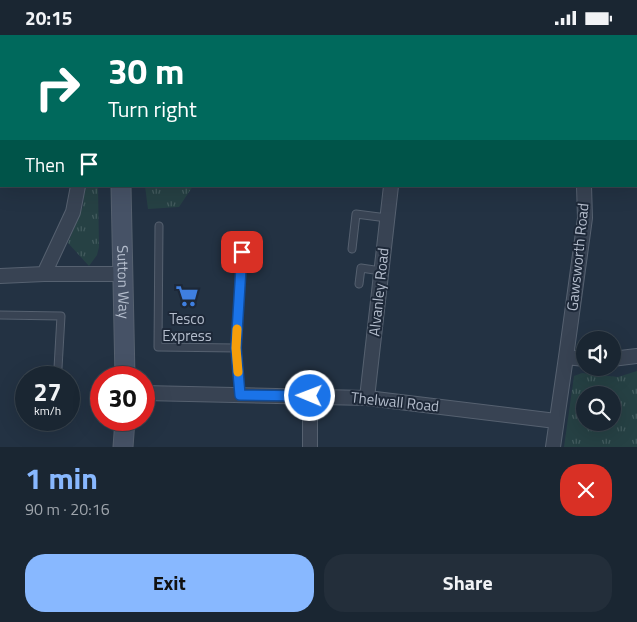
<!DOCTYPE html>
<meta charset="utf-8">
<style>
:root{--surface:#1a2632;--page:#232e3a;--text:#f1f3f6;--muted:#9fa5ac;--line:#38434d;--accent:#88b8ff}
body{margin:0;font-family:"Titillium Web",sans-serif;background:var(--page);color:var(--text);height:100vh;display:flex;flex-direction:column;font-size:19px;white-space:nowrap}
*{box-sizing:border-box;margin:0}
p{font-size:16px;color:var(--muted)}
.icon{flex:none;width:28px;height:28px;fill:none;stroke:currentColor;stroke-width:2;stroke-linecap:round;stroke-linejoin:round}
.map{position:relative;height:412px;overflow:hidden}
.drawer{display:flex;flex-direction:column;background:var(--surface);flex:1}
.drawer>*{flex:none}
.top-card{position:absolute;left:0px;top:0px;width:638px;height:152px;box-shadow:0 5px 20px #0002,0 0 0 1px var(--line);background:#00695c;color:#fff;overflow:hidden}
.fabs{position:absolute;left:576px;top:296px;display:grid;gap:10px}
.fabs a{display:grid;place-items:center;width:45px;height:45px;border-radius:50%;background:var(--surface);box-shadow:0 5px 20px #0002,0 0 0 1px var(--line);font-size:25px}
.speed{position:absolute;left:15px;top:331px;display:flex;gap:10px;font-size:25px;font-weight:700;text-align:center}
.speed>*{display:grid;place-content:center;width:65px;height:65px;border-radius:50%;background:var(--surface);box-shadow:0 5px 20px #0002,0 0 0 1px var(--line);line-height:1}
.speed small{font-size:12px;font-weight:400}
.speed .limit{border:8px solid #d22;background:#fff;color:#111}
.pin{position:absolute;display:grid;place-items:center;width:42px;height:42px;color:#fff;margin:-21px;border-radius:10px;box-shadow:0 2px 8px #0006}
.me{position:absolute;width:55px;margin:-28px;rotate:271deg;stroke-linejoin:round;filter:drop-shadow(0 0 4px #0008)}
.turn{display:flex;align-items:center;gap:18px;height:105px;padding:0 25px;font-size:22px}
.turn .icon{width:65px;height:65px;stroke-width:2.5}
.turn b{display:block;font-size:35px;line-height:42px}
.then{display:flex;align-items:center;height:48px;padding:0 25px;background:#0003;gap:10px;font-size:19px}
.round{display:grid;place-items:center;flex:none;width:52px;height:52px;border-radius:20px;background:var(--page)}
.overview{display:flex;align-items:center;justify-content:space-between;height:85px;padding:0 25px}
h1{font-size:30px;font-weight:700;line-height:38px;color:var(--accent)}
.primary-button{display:flex;gap:10px;margin-top:auto;padding:10px 25px}
.primary-button a{flex:1;height:58px;border-radius:20px;background:var(--accent);color:#111;font-size:20px;font-weight:700;line-height:58px;text-align:center}
.primary-button a+a{background:var(--page);color:var(--text)}
.status{display:flex;justify-content:space-between;align-items:center;height:35px;padding:0 25px;background:var(--surface);direction:ltr}
.status svg{height:14px;fill:currentColor}
.map>svg:first-child{display:block}
.grass{fill:url(#grass-tufts);fill-rule:evenodd}
.lines{fill:none;stroke-linecap:round;stroke-linejoin:round}
.service-casing{stroke:#566170;stroke-width:9}
.minor-casing{stroke:#566170;stroke-width:16}
.secondary-casing{stroke:#566170;stroke-width:21}
.service{stroke:#384353;stroke-width:7}
.minor{stroke:#384353;stroke-width:14}
.secondary{stroke:#465266;stroke-width:19}
.route-casing{stroke:#114b97;stroke-width:12}
.route{stroke:#1a73e8;stroke-width:9}
.slow{stroke:#f59e0b;stroke-width:9}
.labels{text-anchor:middle;stroke-width:4;stroke-linejoin:round;paint-order:stroke}
.street-label{font-size:15px;fill:#b5becd;stroke:#1d2838}
.poi-label{font-size:15px;fill:#b5becd;stroke:#1d2838}
</style>
<div class="status"><b>20:15</b><svg viewBox="0 0 49 12"><path d="M0 12V9h3v3zM5 12V6h3v6zM10 12V3h3v9zM15 12V0h3v12zM26 1h20v11H26zM47 4h2v5h-2z"/></svg></div>
<div class="map">
<svg width="637" height="412" viewBox="0 0 637 412">
<defs>
<pattern id="grass-tufts" width="24" height="20" patternUnits="userSpaceOnUse" patternTransform="scale(1.25)"><rect width="24" height="20" fill="#264144"/><path d="M3 7l-1-3M5 7V3M7 7l1-3M15 17l-1-3M17 17v-4M19 17l1-3" fill="none" stroke="#435b5e"/></pattern>
</defs>
<rect width="100%" height="100%" fill="#233243"/>
<path class="grass" d="M85 151H98L99 212 97 220 89 231 68 208 83 171Z
M145 151H193L179 172 148 174Z
M637 336V412H564L574 341 582 338 618 342ZM585 360H612V388H585Z"/>
<g class="lines">
<defs>
<path id="service" d="M286 1V0
M159 191 158 312 236 313 240 360
M352 214 356 179 387 183
M359 249 361 233 381 236
M0 280 61 281 58 333
M236 313 242 217"/>
<path id="minor" d="M54 0V1
M204 0V1
M391 0V1
M579 0V1
M636 101H637
M44 239 73 177 78 151
M0 241 44 239H122
M566 322 585 324
M612 324 637 321
M144 358 367 363 556 386
M367 363 391 151
M310 412V361
M553 412 566 322 585 183 584 151"/>
<g id="secondary">
<path d="M115 0V1"/>
<path id="s1" d="M121 151 125 342"/>
<path d="M123 412 125 385"/>
</g>
</defs>
<use href="#service" class="service-casing"/>
<use href="#minor" class="minor-casing"/>
<use href="#secondary" class="secondary-casing"/>
<use href="#service" class="service"/>
<use href="#minor" class="minor"/>
<use href="#secondary" class="secondary"/>
</g>
<g class="lines">
<defs>
<path id="route" d="M242 217 236 313 240 360 310 361"/>
</defs>
<use href="#route" class="route-casing"/>
<use href="#route" class="route"/>
<path class="slow" d="M237 294 236 313 238 337"/>
</g>
<defs>
<symbol id="supermarket-bare" viewBox="-9 -9 18 18"><path d="M-6-5.5h2.5l.6 2H6L4.5 2H-2.5L-4.4-4H-6ZM-1.5 3.2a1.3 1.3 0 1 0 .1 0ZM3 3.2a1.3 1.3 0 1 0 .1 0Z" fill="#3f7fe0" stroke="#1d2838" stroke-width="2.5" paint-order="stroke"/></symbol>
</defs>
<g fill-rule="evenodd">
<use href="#supermarket-bare" x="171" y="245" width="32" height="32"/>
</g>
<g class="labels">
<g class="street-label">
<text transform="translate(578 222) rotate(-84)" y="5">Gawsworth Road</text>
<text dy="5" stroke="none"><textPath href="#s1" startOffset="96">Sutton Way</textPath></text>
<text transform="translate(379 257) rotate(-84)" y="5">Alvanley Road</text>
<text transform="translate(395 367) rotate(6)" y="5">Thelwall Road</text>
</g>
<g class="poi-label">
<text x="187" y="289">Tesco<tspan x="187" dy="17">Express</tspan></text>
</g>
</g>
</svg>
<div class="fabs">
<a><svg class="icon" aria-label="sound" viewBox="0 0 24 24"><path d="M4 9h4l5-4v14l-5-4H4zM17 9q2 3 0 6"/></svg></a>
<a><svg class="icon" aria-label="search" viewBox="0 0 24 24"><circle cx="10" cy="10" r="6"/><path d="M15 15l6 6"/></svg></a>
</div>
<div class="speed"><div>27<small>km/h</small></div><div class="limit">30</div></div>
<div class="pin" style="left:242px;top:217px;background:#d93025"><svg class="icon" aria-label="arrive" viewBox="0 0 24 24"><path d="M6 21V4h12l-3 4 3 4H6"/></svg></div>
<svg class="me" style="left:310px;top:361px" viewBox="-20 -20 40 40"><circle r="17" fill="#1a73e8" stroke="#fff" stroke-width="3"/><path d="M0-11L8 9 0 5-8 9z" fill="#fff"/></svg>
<div class="top-card">
<div class="turn"><svg class="icon" aria-label="right" viewBox="0 0 24 24"><path d="M7 20v-9h11M14 6l5 5-5 5"/></svg><div><b>30 m</b>Turn right</div></div>
<div class="then">Then<svg class="icon" aria-label="arrive" viewBox="0 0 24 24"><path d="M6 21V4h12l-3 4 3 4H6"/></svg></div>
</div>
</div>
<section class="drawer">
<div class="overview"><div><h1>1 min</h1><p>90 m · 20:16</p></div><a class="round" style="background:#d93025;color:#fff"><svg class="icon" aria-label="close" viewBox="0 0 24 24"><path d="M6 6l12 12M18 6L6 18"/></svg></a></div>
<div class="primary-button"><a>Exit</a><a>Share</a></div>
</section>
